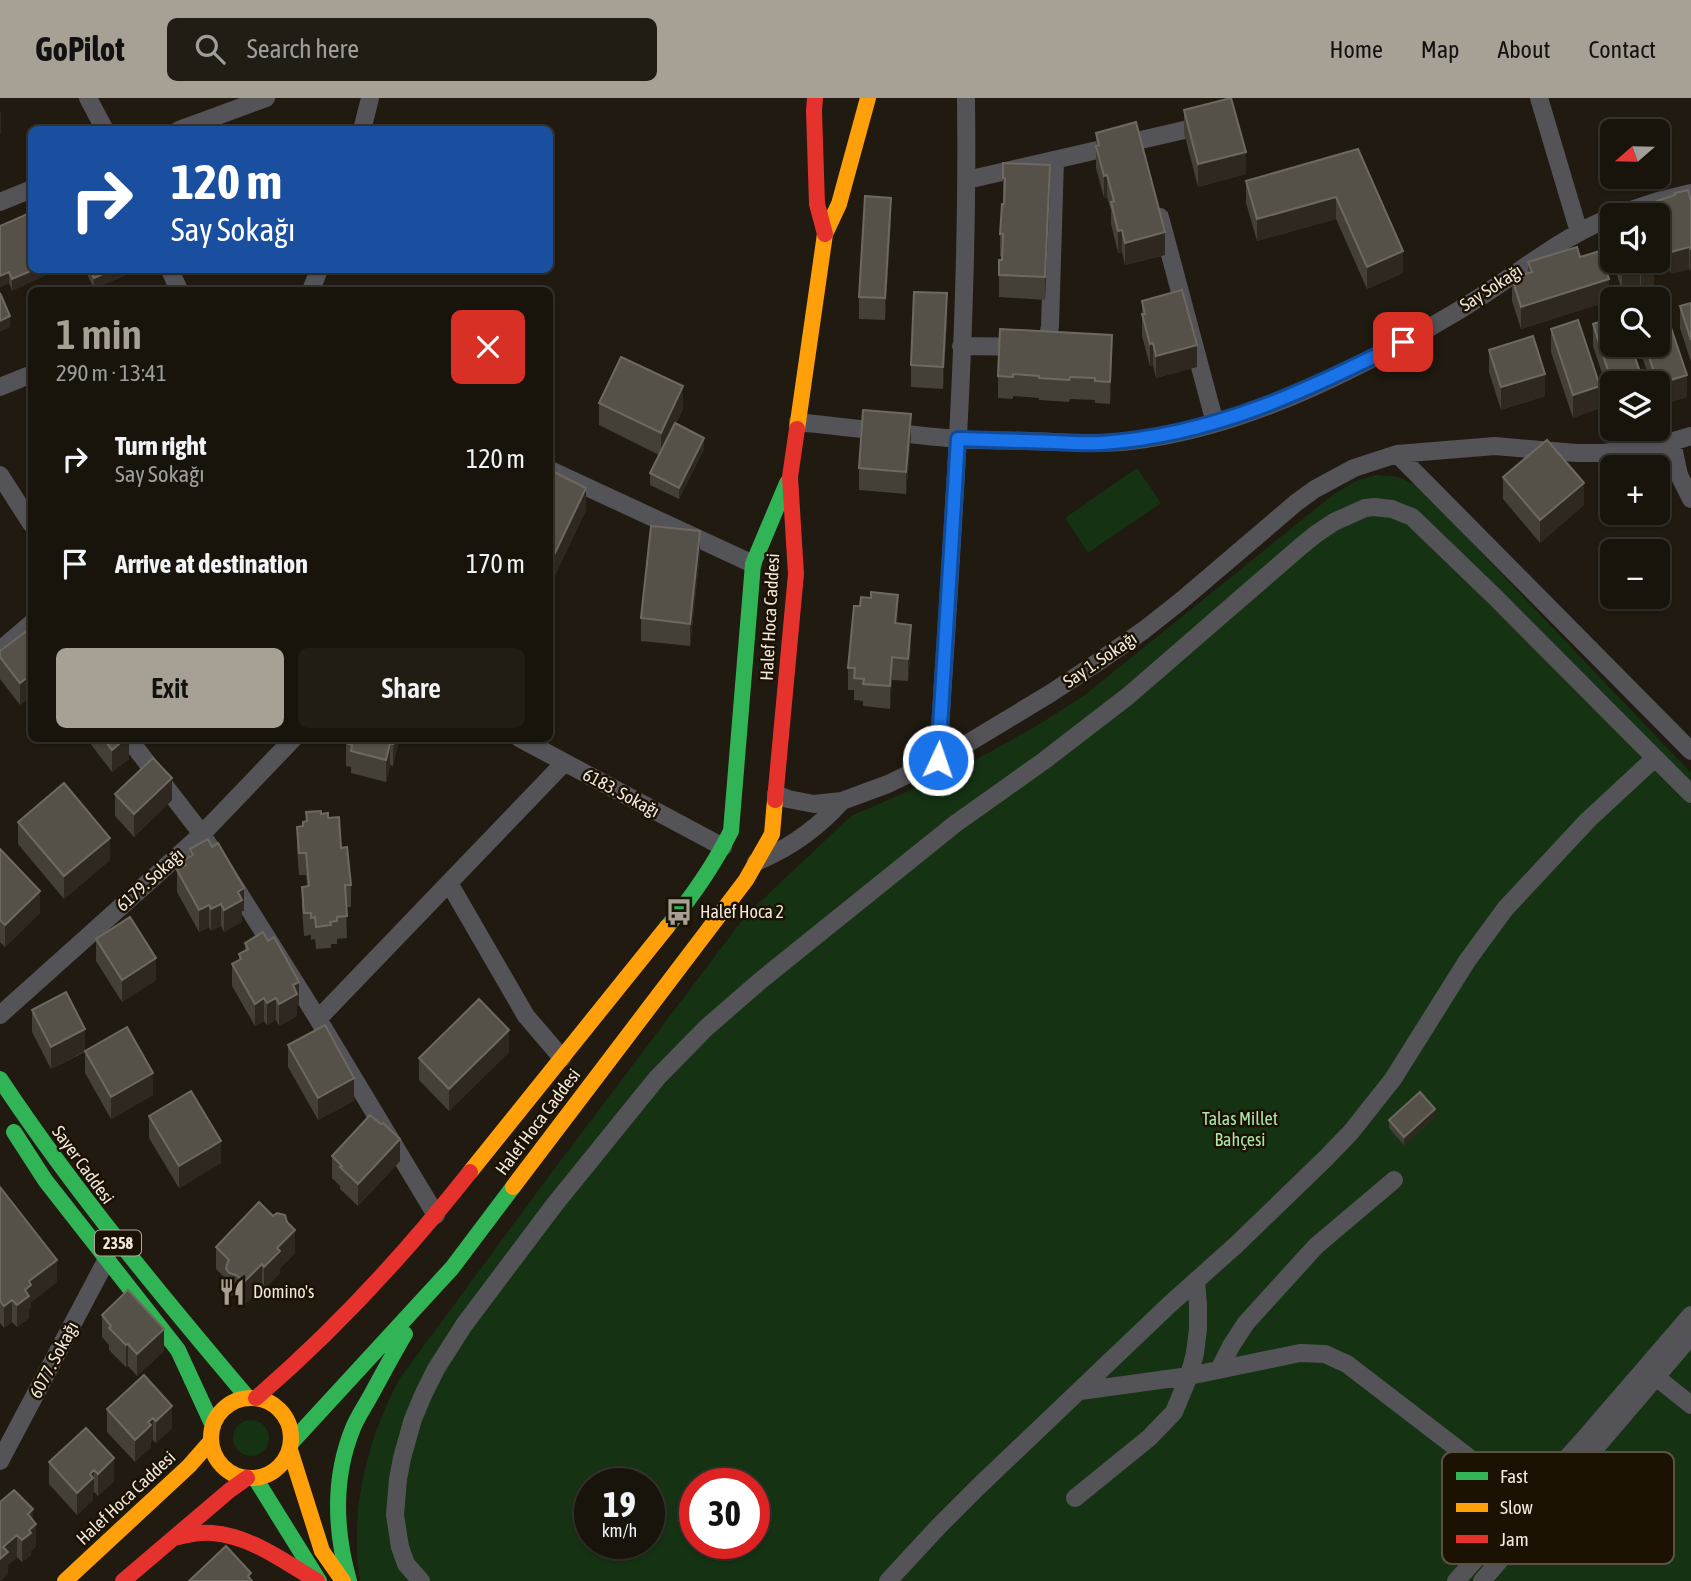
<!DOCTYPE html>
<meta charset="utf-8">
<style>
:root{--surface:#18140c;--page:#211d15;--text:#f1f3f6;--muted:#9f9e9d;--line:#36332d;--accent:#a7a095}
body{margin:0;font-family:"Asap Condensed",sans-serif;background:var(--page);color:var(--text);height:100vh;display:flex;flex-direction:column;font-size:26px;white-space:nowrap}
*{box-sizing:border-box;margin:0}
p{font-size:23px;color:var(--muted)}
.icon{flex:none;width:38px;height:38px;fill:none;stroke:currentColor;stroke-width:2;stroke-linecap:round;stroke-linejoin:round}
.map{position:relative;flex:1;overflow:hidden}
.drawer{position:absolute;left:28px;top:189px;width:525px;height:455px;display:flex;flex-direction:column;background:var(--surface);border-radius:10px;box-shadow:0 2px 5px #0004,0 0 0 2px var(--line)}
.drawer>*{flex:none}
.guide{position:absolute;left:28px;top:28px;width:525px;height:147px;border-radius:10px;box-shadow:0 2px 5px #0004,0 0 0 2px var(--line);background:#1a4fa0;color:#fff;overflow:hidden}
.needle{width:46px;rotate:250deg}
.fabs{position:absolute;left:1600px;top:21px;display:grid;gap:14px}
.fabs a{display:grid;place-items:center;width:70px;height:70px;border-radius:10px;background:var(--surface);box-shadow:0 2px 5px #0004,0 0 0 2px var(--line);font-size:35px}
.speed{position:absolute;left:574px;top:1370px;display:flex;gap:14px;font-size:35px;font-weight:700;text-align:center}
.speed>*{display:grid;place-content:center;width:91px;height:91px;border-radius:50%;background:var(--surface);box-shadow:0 2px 5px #0004,0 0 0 2px var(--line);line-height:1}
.speed small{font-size:18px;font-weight:400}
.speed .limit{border:10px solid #d22;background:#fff;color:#111}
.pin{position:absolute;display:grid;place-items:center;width:60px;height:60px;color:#fff;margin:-30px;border-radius:14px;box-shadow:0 4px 10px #0006}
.me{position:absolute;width:77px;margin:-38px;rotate:3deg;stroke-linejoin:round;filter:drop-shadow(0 0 5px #0008)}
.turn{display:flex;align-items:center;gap:24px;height:147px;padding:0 28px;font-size:32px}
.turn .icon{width:91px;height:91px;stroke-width:2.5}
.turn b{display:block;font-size:49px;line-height:60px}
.round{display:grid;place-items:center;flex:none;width:74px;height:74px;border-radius:10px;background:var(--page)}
.overview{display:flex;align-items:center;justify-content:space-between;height:119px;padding:0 28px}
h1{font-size:42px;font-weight:600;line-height:52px;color:var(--accent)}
.action{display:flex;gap:14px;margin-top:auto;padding:14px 28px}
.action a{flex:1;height:80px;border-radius:10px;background:var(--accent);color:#111;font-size:28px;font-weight:600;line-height:80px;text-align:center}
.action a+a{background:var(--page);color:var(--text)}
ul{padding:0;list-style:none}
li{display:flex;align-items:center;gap:21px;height:105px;padding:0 28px}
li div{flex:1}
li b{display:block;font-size:26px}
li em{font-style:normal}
header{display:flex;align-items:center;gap:42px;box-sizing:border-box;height:98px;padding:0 35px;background:var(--accent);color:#111}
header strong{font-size:33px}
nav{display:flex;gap:38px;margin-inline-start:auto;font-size:24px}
.search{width:490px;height:63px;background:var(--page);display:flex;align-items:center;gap:18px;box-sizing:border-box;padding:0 24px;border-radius:10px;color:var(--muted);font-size:26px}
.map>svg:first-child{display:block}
.green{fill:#153213;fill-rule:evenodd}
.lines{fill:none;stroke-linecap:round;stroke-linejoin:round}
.street{stroke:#545358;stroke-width:18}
.fast{stroke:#30b455;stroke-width:16}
.slow{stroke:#ff9f0a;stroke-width:16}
.jam{stroke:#e5322d;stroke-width:16}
.wall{fill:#443f37}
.shaded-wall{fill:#2e2820}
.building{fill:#565148;stroke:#6e6960;stroke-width:2}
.route-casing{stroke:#114b97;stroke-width:18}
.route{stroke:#1a73e8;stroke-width:12}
.labels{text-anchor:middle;stroke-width:5;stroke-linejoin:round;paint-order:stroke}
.shield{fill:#1c1203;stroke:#b0a89c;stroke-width:2}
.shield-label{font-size:16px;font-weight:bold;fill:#f0e8dd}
.street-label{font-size:18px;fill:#f0e8dd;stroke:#1c1203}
.poi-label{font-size:18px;fill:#f0e8dd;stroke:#1c1203;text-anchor:start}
.park-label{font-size:18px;fill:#a9e6a7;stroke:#1c1203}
.key{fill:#1c1203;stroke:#5c5244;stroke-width:2}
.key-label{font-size:19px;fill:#f0e8dd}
</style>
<header>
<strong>GoPilot</strong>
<div class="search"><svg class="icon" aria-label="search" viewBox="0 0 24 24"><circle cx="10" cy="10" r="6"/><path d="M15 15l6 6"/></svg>Search here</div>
<nav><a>Home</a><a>Map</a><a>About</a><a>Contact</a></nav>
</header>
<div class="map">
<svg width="1691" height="1483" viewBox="0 0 1691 1483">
<rect width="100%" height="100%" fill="#201a10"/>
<path class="green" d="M1137 370 1161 405 1088 455 1065 420Z
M1376 377 1398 379 1418 388 1691 675V1483H360C349 1412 367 1342 400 1280L549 1078 746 817 851 718 936 681 988 655 1038 627 1086 596 1334 396 1356 383ZM590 1386H649V1446H590ZM695 1386H754V1446H695Z
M233 1340a18 18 0 1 1 36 0a18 18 0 1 1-36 0Z"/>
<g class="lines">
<path class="street" d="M88 0 105 32
M1539 0 1579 134
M179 32 266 0
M362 32 370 0
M967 82 1206 27
M0 104 32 91
M1616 117 1658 103 1691 95
M1160 119 1215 325
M170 172 179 192
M311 192 319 172
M961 248 1032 249C1043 245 1049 239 1050 228L1055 62
M0 289 32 276
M798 324C851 330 903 336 956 341 981 343 1006 342 1030 343 1064 344 1097 347 1131 343 1227 332 1319 290 1403 244 1439 225 1474 204 1507 181 1541 158 1573 134 1612 119
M1672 344 1679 377 1691 401
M1397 356 1691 653
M550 372 753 466
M0 377 32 427
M0 552 32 525
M128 640 202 736 318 921 436 1117
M519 640 723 749
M938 662C952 442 969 221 966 0
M776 696 788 701 814 706 842 703 888 686 950 656 1051 595 1098 564 1144 532 1182 502 1297 404 1315 391 1354 370 1397 356 1495 348 1576 355H1603L1657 348 1691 338
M756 764C790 750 817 731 842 703
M449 785 526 918 562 960
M0 917 202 736 294 640
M318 921 564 665
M1219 1272 1231 1248 1246 1225 1316 1148 1394 1082
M1656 1279 1691 1307
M1080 1293 1189 1278 1300 1255 1325 1256 1347 1266 1527 1404
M0 1363 107 1161
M1075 1400 1149 1340 1174 1314 1189 1278 1195 1255 1198 1231V1207L1196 1183
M421 1483 406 1466 400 1449 395 1417 398 1381 402 1360 413 1321 424 1295 436 1271 464 1227 555 1106 657 980 706 930 760 883 955 726 1045 662 1128 598 1300 449 1316 436 1334 424 1365 410 1374 409 1392 411 1412 419 1495 499 1691 696
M888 1483 940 1427 977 1390 1169 1207 1236 1147 1326 1060 1351 1034 1393 981 1467 863 1505 811 1588 722 1655 660
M1456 1483 1584 1341 1691 1217
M1482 1483 1691 1238"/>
<path class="fast" d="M667 829C691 800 714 767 731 733L753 466 787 385
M0 981C75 1094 161 1197 248 1300
M14 1034 45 1082 178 1252 213 1328
M291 1345 452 1170 513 1089
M255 1380 319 1483
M349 1483C335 1433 333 1379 353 1330 358 1318 365 1308 371 1297 382 1277 393 1256 405 1236"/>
<path class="slow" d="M797 331 825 136 839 106 868 0
M470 1074 667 829
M513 1089 746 782 772 736 775 702
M211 1340a40 40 0 1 1 80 0a40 40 0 1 1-80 0Z
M290 1352 322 1453 343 1483
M65 1483 189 1368 211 1343"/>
<path class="jam" d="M815 0 814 13 817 106 825 136
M775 702 796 476 790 379 797 331
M256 1300C335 1232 406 1155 470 1074
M174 1440C187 1437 199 1434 212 1435 251 1438 285 1464 317 1483
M123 1483 230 1392 247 1380"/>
</g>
<path class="wall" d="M1184 12 1246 76 1198 89 1184 35Z
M1096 35 1165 157 1125 167 1122 154 1118 155 1111 126V113L1107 99 1104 100 1096 70Z
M1358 51 1403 175 1367 191 1336 121 1257 143 1246 105V83Z
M1003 80 1050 89 1045 202 999 199V177L1002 159 1000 158V136L1004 102H1003Z
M1657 103H1691V173L1689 171 1671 176 1657 127Z
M32 114 12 193 9 185 0 189V128Z
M1612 120V158L1608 143V121Z
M891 122 885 222 859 221V199Z
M1580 159 1609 203 1521 231 1512 203V180L1528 176V164Z
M1613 163H1653L1654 188 1641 191 1640 189 1622 194Z
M85 172H137L94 191Z
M1142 203 1197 269 1156 280 1153 267 1150 268 1142 238Z
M1691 205V264L1680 230V208Z
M947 218 943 291 911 289V267Z
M1593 226 1643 285H1612V306L1593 248Z
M1551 231 1600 310 1573 320 1551 254Z
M1638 247H1657L1687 299 1658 308 1657 305V285H1651Z
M1489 252 1545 298 1501 312 1489 274Z
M1112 259 1110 306 1095 305V302L1070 301 1069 304 1039 302V300L1013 298V301L998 300V278Z
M599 305 683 311 676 326 704 351 679 401 650 387V375L659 357 599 327Z
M911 338 906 396 859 392V370Z
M550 372 586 412 555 477 550 475Z
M1503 379 1584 407 1540 445 1503 401Z
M700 455 690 548 641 543V520Z
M898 519 897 526 911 549 908 583 892 582 890 611 863 608V603L854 602V592H848V570Z
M32 529 20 607 0 581V553Z
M86 640H129V661L112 674Z
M399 640 393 668 390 667 386 684 351 675V669L346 668V645Z
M115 696 172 702 134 739 115 718Z
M306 714 321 716 328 720 341 750 351 787V809H346L347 840 337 841V846H331V850L316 851 315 841 311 842V837L304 838 302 811V789L307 788 306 777H299L297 751V729L303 728 306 723Z
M18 724 110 762 64 801 18 746Z
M0 751 40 815 5 849 0 844Z
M190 751 244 813H242V824L224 834 221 828 211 833 209 829 199 834 177 794V772L184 768V762L190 759Z
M96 841 156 882 122 904 96 863Z
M245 845 299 906 297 907V918L279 928 276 922 267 927 264 923 255 928 232 888V866L239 862V856L245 852Z
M32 912 85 952 153 997 111 1021 85 975V954L51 971 32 934Z
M288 947 354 1003 318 1022 288 969Z
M509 954 449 1013 419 982V960Z
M149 1018 221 1065 179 1090 149 1040Z
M1435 1019 1404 1047 1389 1030V1022Z
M332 1058 400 1063 358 1108 340 1091V1088L332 1080Z
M0 1089 57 1184 31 1204V1209L29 1211V1220L17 1229 12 1224 4 1230 0 1225Z
M216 1149 295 1155 280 1170V1175L264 1191 262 1189 244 1207 236 1199 229 1197 226 1193V1181L216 1171Z
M102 1217 164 1253 137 1278 128 1268 126 1269 109 1252V1247L102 1239Z
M144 1277 172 1330 156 1345 153 1342 151 1343V1349L135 1364 107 1334V1311Z
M86 1330 114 1383 98 1398 94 1394 93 1395V1402L77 1417 49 1386V1364Z
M0 1404 33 1423 36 1448 31 1453V1457L22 1464 17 1459 8 1467V1476L0 1483Z"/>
<path class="shaded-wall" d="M0 14H1V36H0Z
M1246 54V76L1198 89V66Z
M1050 67V89L1045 202V179Z
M1107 77V99L1104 100V78Z
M1336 99V121L1257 143V121Z
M891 100V122L885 222V200Z
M1122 132V154L1118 155V133Z
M1165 134V157L1125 167V145Z
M1689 149V171L1671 176V154Z
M1690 151H1691V173H1690Z
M1403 153V175L1367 191V169Z
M1654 166V188L1641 191V169Z
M1640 167V189L1622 194V172Z
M33 172H58L12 193V181Z
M112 172H137L94 191V180Z
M9 174V185L0 189V178Z
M1609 181V203L1521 231V209Z
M947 195V218L943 291V269Z
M10 218V229L0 234V223Z
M1112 237V259L1110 306V284Z
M1153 245V267L1150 268V246Z
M1197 247V269L1156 280V258Z
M1545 276V298L1501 312V289Z
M1687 277V299L1658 308V286Z
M683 288V311L661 357V335Z
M1600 288V310L1573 320V297Z
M911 316V338L906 396V374Z
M704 340V351L679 401V390Z
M1584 385V407L1540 445V422Z
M586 390V412L555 477V455Z
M700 433V455L690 548V526Z
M898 497V519L895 548V525Z
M911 527V549L908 583V561Z
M892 559V582L890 611V588Z
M32 576V598L20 607V585Z
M126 640H129V661L112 674V652Z
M395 640H399V642L393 668V646Z
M390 645V667L386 684V662Z
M172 680V702L134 739V716Z
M110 740V762L64 801V778Z
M244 790V813H242V824L224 834V812L238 794Z
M40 793V815L5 849V827Z
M221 806V828L211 833V811Z
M209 807V829L199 834V812Z
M156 860V882L122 904V882Z
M299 884V906L297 907V918L279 928V906L293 887Z
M264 900V923L255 928V906Z
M276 900V922L267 927V905Z
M85 931V953L51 971V949Z
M509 932V954L449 1013V991Z
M153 975V997L111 1021V999Z
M354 980V1003L318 1022V1000Z
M1435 1011V1019L1404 1047V1039Z
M400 1041V1063L358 1108V1086Z
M221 1043V1065L179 1090V1068Z
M295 1132V1155L280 1170V1175L264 1191V1169L277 1150Z
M57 1162V1184L31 1204V1209L29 1211V1220L17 1229V1207L29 1183Z
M262 1166V1189L244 1207V1184Z
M12 1202V1224L4 1230V1208Z
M164 1231V1253L137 1278V1256Z
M128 1246V1268L126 1269V1247Z
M172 1308V1330L156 1345V1323Z
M153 1320V1342L151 1343V1349L135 1364V1342L148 1324Z
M114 1360V1383L98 1398V1376Z
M94 1372V1394L93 1395V1402L77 1417V1395L90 1376Z
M33 1411V1429L36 1426V1448L31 1453V1457L22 1464V1442L28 1416Z
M17 1437V1459L8 1467V1476L0 1483V1461L3 1449Z"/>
<path class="building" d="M1231 0 1246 54 1198 66 1184 12Z
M1136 24 1165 134 1125 145 1122 132 1118 133 1111 104 1114 103 1107 77 1104 78 1096 48 1099 47 1096 35Z
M1358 51 1403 153 1367 169 1336 99 1257 121 1246 83Z
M1003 65 1050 67 1045 179 999 177V162H1002L1003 136H1000L1002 106H1004L1005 80H1003Z
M1688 92 1691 103V151L1689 149 1671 154 1657 103 1675 97V95Z
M865 98 891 100 885 200 859 199Z
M1639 110 1641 117H1621L1626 116V114Z
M32 114V172H33L12 181 9 174 0 178V128Z
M1612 120V136L1608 121Z
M1577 149 1580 159 1600 153 1609 181 1521 209 1512 180 1532 174 1528 164Z
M1619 163H1653L1654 166 1641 169 1640 167 1622 172Z
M90 172H112L94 180Z
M1182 192 1197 247 1156 258 1153 245 1150 246 1142 216H1145L1142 203Z
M914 194 947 195 943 269 911 267Z
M0 195 10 218 0 223Z
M1691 205V242L1680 208Z
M1665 212 1687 277 1658 286 1645 247H1657V215Z
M1612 220V247H1631L1643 283 1635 285H1612L1593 226Z
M1578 222 1600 288 1573 297 1551 231Z
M1000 231 1112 237 1110 284 1095 283V280L1070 279 1069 282 1039 280V278L1013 276V279L998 278Z
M1533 238 1545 276 1501 289 1489 252Z
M621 259 683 288 661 335 599 305Z
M863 312 911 316 906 374 859 370Z
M675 325 704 340 679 390 650 375Z
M1547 342 1584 385 1540 422 1503 379Z
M550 372 586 390 555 455 550 452Z
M651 428 700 433 690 526 641 520Z
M871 494 898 497 895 525 911 527 908 561 892 559 890 588 863 586 864 581 854 580 855 570H848L854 508H860L861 499 871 500Z
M32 529V576L20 585 0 559V553Z
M103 640H126L112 652Z
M347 640H395L393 646 390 645 386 662 351 653 352 647 346 645Z
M153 660 172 680 134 716 115 696Z
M64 685 110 740 64 778 18 724Z
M321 713V716L328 715V720L339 719 341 750 347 749 351 787H345L347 818 337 819V823L330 824 331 827 316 829 315 819 311 820V815H304L302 789 309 788 306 755H299L297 729 303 728V724L307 723 306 714Z
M208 741 212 749 218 745 244 790 238 794 242 802 224 812 221 806 211 811 209 807 199 812 177 772 186 767 184 762 193 757 190 751Z
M0 751 40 793 5 827 0 822Z
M130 819 156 860 122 882 96 841Z
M263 834 268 843 274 839 299 884 293 887 297 896 279 906 276 900 267 905 264 900 255 906 232 866 241 861 239 856 248 851 245 845Z
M66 894 85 931 51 949 32 912Z
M479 901 509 932 449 991 419 960Z
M325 927 354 980 318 1000 288 947Z
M127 929 153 975 111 999 85 953Z
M191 993 221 1043 179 1068 149 1018Z
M1420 994 1435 1011 1404 1039 1389 1022Z
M370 1017 381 1026 383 1025 400 1041 358 1086 340 1069 342 1068 332 1058Z
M0 1089 57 1162 29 1183 31 1187 25 1192 29 1198 17 1207 12 1202 4 1208 0 1203Z
M259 1104 273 1118 277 1115 285 1117 287 1124 295 1132 277 1150 280 1153 264 1169 262 1166 244 1184 236 1177 229 1175 226 1171 227 1166 229 1162 216 1149Z
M128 1192 164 1231 137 1256 128 1246 126 1247 109 1230 111 1228 102 1217Z
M144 1277 172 1308 156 1323 153 1320 148 1324 151 1327 135 1342 107 1311Z
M86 1330 114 1360 98 1376 94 1372 90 1376 93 1380 77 1395 49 1364Z
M14 1392 33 1411 28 1416 36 1426 29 1432 31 1435 22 1442 17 1437 3 1449 8 1454 0 1461V1404Z
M226 1448 251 1475 248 1478 252 1483H189Z"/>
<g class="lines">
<defs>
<path id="route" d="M938 662 958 341C990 342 1022 343 1054 344 1070 345 1086 346 1102 345 1213 337 1305 294 1403 244"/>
</defs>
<use href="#route" class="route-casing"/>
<use href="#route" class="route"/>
</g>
<defs>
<symbol id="bus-bare" viewBox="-9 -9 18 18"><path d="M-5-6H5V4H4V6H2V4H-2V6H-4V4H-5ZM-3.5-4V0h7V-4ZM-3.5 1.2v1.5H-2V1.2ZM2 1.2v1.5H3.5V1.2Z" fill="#a7a095" stroke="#1c1203" stroke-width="2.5" paint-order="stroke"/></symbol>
<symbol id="restaurant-bare" viewBox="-9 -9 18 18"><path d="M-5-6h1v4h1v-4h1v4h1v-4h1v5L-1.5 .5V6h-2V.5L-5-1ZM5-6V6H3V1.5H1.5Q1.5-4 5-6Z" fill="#a7a095" stroke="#1c1203" stroke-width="2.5" paint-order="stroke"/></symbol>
</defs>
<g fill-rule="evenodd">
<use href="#bus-bare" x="660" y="795" width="38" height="38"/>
<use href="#restaurant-bare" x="213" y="1175" width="38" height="38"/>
</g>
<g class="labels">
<rect class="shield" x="95" y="1132.5" width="46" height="25" rx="5"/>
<g class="shield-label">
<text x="118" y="1151">2358</text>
</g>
<g class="street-label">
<text transform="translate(1491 190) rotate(-33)" y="6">Say Sokağı</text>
<text transform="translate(770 519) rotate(-87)" y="6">Halef Hoca Caddesi</text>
<text transform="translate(1100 562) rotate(-34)" y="6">Say 1. Sokağı</text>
<text transform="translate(621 695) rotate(28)" y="6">6183. Sokağı</text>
<text transform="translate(150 782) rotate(-42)" y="6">6179. Sokağı</text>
<text transform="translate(538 1024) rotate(-53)" y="6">Halef Hoca Caddesi</text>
<text transform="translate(83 1067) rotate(54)" y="6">Sayer Caddesi</text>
<text transform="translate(54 1262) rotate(-62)" y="6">6077. Sokağı</text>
<text transform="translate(126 1400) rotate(-43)" y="6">Halef Hoca Caddesi</text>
</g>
<g class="poi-label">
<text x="700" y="820">Halef Hoca 2</text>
<text x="253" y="1200">Domino's</text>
</g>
<g class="park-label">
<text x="1240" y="1027">Talas Millet<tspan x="1240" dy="21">Bahçesi</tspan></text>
</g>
</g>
<rect x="1442" y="1354" width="232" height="112" rx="10" class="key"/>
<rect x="1456" y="1374" width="32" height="8" fill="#30b455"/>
<rect x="1456" y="1405" width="32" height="9" fill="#ff9f0a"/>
<rect x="1456" y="1437" width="32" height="8" fill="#e5322d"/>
<g class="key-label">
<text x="1500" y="1385">Fast</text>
<text x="1500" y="1416">Slow</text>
<text x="1500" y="1448">Jam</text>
</g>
</svg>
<div class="fabs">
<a><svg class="needle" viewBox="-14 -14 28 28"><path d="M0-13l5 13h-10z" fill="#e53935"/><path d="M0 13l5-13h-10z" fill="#9f9e9d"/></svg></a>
<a><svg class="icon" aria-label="sound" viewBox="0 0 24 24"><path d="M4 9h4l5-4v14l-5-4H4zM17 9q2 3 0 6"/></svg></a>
<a><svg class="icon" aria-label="search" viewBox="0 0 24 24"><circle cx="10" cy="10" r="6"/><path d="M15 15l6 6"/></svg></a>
<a><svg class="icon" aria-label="layers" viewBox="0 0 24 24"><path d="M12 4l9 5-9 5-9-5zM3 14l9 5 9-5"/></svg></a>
<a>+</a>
<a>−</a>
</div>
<div class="speed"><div>19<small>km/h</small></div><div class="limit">30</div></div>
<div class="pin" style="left:1403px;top:244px;background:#d93025"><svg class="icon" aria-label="arrive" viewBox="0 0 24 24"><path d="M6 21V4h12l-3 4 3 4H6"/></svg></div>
<svg class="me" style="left:938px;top:662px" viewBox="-20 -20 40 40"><circle r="17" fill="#1a73e8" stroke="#fff" stroke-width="3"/><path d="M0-11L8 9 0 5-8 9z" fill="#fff"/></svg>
<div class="guide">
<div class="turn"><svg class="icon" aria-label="right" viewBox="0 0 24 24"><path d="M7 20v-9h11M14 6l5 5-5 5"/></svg><div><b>120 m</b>Say Sokağı</div></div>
</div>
<section class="drawer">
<div class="overview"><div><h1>1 min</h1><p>290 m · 13:41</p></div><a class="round" style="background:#d93025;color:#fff"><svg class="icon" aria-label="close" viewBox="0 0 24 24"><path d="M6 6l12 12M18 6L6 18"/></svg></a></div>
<ul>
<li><svg class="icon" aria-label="right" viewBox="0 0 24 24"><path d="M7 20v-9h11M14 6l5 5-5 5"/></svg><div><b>Turn right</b><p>Say Sokağı</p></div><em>120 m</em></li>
<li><svg class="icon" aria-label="arrive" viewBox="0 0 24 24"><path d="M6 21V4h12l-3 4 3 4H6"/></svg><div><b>Arrive at destination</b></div><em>170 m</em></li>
</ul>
<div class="action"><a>Exit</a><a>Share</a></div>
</section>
</div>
